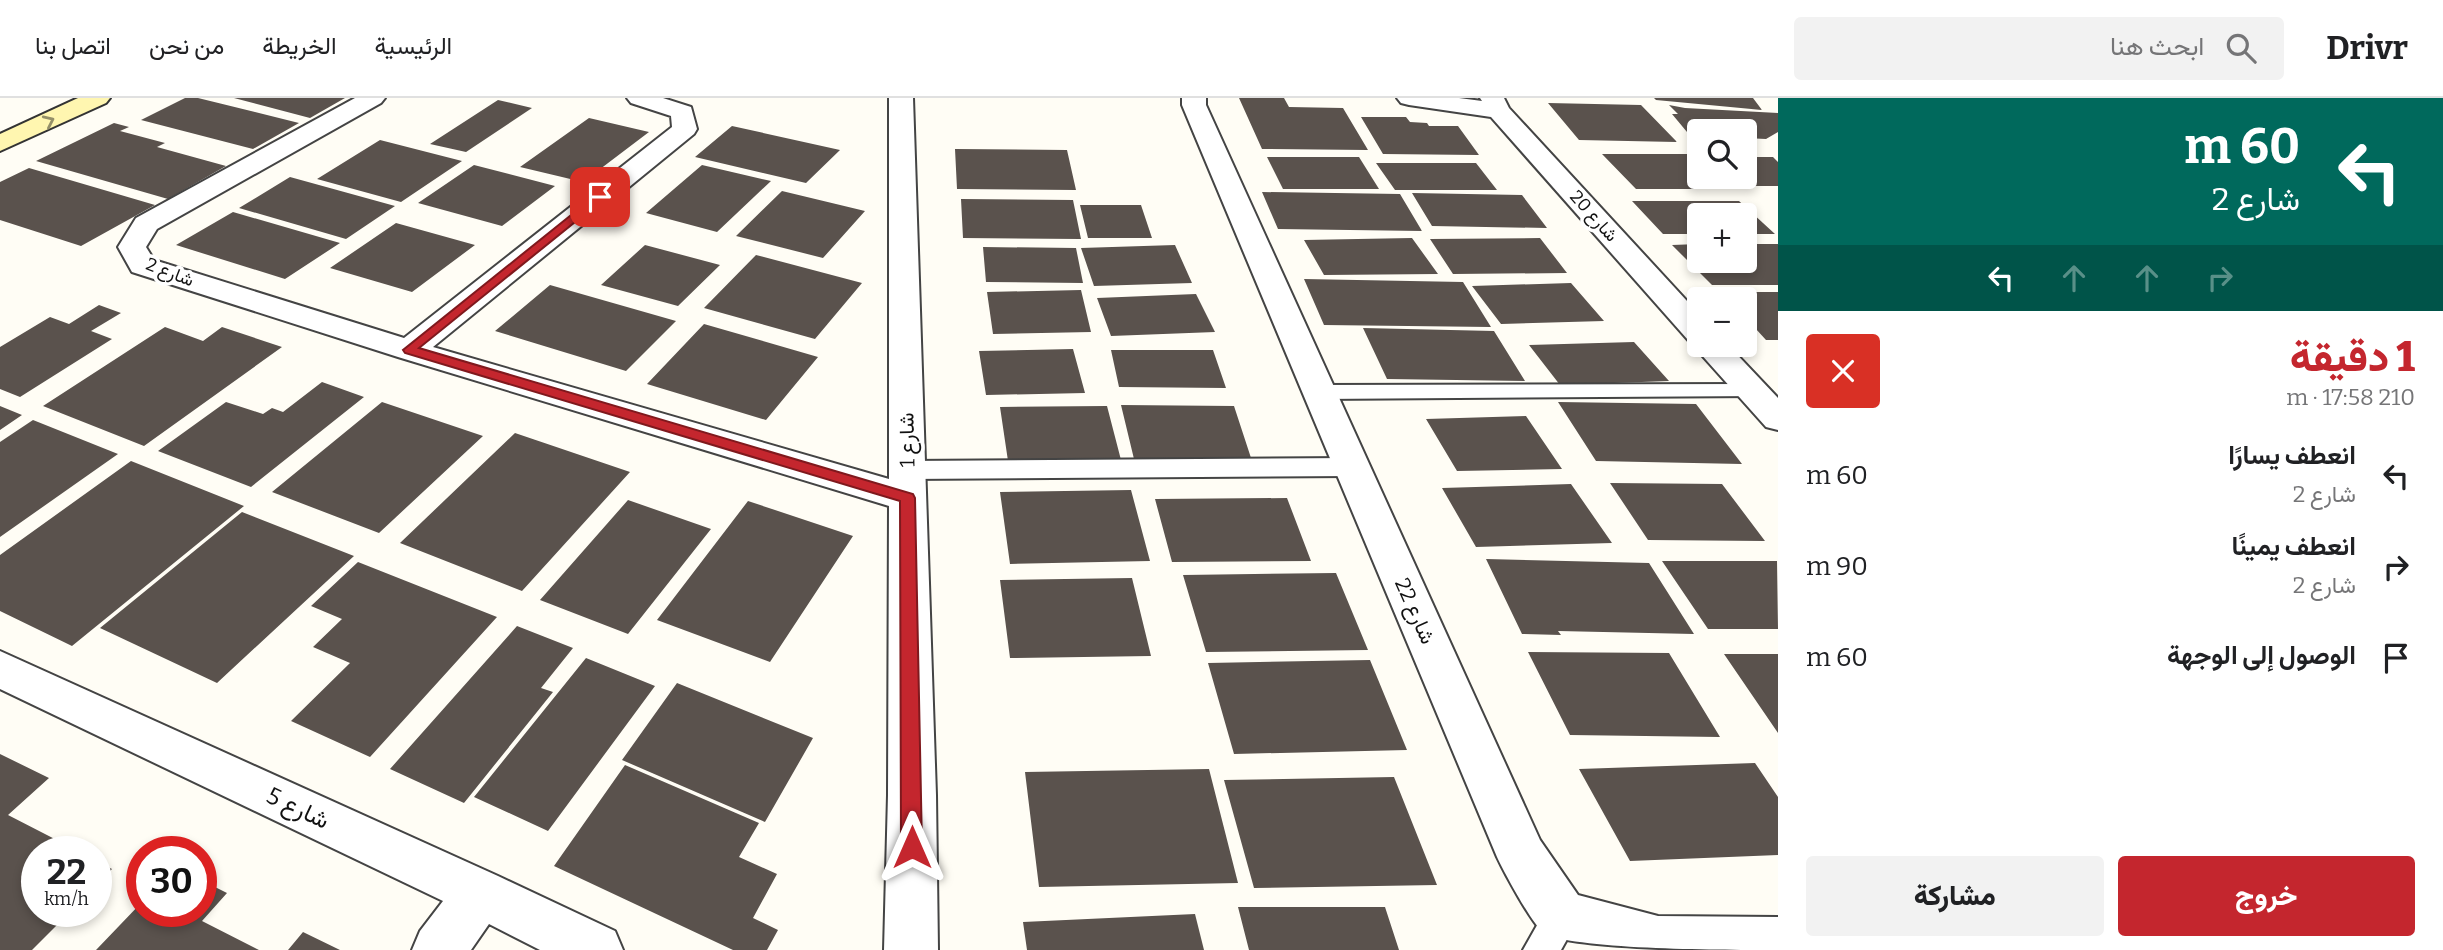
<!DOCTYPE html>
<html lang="ar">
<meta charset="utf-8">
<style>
:root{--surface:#fff;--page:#f2f2f2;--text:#202124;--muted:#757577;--line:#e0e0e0;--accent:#c4262e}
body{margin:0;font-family:Bitter,Vazirmatn,serif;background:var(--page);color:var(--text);direction:rtl;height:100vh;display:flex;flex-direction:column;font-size:26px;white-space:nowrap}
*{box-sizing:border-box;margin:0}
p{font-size:23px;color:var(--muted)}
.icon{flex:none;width:38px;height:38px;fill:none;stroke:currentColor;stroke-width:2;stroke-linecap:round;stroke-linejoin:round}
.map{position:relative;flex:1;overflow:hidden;direction:ltr}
.details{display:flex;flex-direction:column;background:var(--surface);width:665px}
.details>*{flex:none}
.hud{background:#00695c;color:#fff;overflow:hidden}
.tools{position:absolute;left:1687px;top:21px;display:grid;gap:14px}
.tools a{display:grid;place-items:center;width:70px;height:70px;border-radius:7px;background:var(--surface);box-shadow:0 4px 10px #0003;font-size:35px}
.speed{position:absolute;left:21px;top:738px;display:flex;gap:14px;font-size:35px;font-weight:700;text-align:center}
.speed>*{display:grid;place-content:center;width:91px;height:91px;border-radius:50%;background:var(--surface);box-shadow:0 4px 10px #0003;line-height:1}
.speed small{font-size:18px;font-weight:400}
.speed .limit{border:10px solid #d22;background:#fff;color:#111}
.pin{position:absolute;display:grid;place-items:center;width:60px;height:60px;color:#fff;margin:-30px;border-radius:14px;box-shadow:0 4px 10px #0006}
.me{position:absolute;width:77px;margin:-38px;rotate:0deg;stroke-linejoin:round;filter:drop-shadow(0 0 5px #0008)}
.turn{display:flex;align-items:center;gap:24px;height:147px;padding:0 28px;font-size:32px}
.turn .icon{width:91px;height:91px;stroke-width:2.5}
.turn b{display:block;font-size:49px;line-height:60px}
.lanes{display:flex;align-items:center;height:66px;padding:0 28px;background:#0003;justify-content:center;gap:35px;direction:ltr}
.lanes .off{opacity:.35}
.round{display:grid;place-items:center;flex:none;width:74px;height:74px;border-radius:7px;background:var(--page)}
.head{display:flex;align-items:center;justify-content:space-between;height:119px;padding:0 28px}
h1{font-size:42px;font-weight:800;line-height:52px;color:var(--accent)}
.action{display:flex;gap:14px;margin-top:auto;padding:14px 28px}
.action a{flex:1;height:80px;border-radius:7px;background:var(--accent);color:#fff;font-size:28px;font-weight:800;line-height:80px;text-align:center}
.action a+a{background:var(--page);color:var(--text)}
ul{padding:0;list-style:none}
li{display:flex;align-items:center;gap:21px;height:91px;padding:0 28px}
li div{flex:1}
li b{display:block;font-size:26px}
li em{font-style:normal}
header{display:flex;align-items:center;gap:42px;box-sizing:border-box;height:98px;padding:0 35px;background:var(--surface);border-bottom:2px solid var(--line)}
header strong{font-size:33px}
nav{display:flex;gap:38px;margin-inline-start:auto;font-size:24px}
.search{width:490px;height:63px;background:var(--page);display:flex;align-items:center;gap:18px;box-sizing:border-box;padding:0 24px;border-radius:7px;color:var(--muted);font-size:26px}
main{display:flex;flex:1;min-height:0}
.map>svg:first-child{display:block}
.building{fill:#5a524d}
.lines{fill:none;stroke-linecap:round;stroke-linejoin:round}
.lane-casing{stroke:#444;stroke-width:4}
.street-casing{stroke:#444;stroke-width:4}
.secondary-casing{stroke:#333;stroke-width:4}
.lane{fill:#fff;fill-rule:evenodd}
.street{fill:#fff;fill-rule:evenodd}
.secondary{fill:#fff6b0;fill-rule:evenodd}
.oneway{stroke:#948f68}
.route{fill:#c4262e;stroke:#7f191e;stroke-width:2}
.labels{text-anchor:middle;stroke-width:7;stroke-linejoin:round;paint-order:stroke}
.far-street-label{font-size:18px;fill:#111;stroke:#fff}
.street-label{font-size:21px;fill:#111;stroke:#fff}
.near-street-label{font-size:24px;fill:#111;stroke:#fff}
</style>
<header>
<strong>Drivr</strong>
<div class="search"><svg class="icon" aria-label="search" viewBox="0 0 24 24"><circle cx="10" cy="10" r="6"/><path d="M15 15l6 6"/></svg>ابحث هنا</div>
<nav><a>الرئيسية</a><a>الخريطة</a><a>من نحن</a><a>اتصل بنا</a></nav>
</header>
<main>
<section class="details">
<div class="hud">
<div class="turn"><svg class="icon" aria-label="left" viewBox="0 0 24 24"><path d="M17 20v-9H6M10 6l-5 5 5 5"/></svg><div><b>60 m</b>شارع 2</div></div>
<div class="lanes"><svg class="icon" aria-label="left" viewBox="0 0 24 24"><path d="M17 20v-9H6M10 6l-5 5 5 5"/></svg><svg class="icon off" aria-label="ahead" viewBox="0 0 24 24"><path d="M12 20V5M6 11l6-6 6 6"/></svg><svg class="icon off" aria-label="ahead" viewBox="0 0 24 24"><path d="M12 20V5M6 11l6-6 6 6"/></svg><svg class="icon off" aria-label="right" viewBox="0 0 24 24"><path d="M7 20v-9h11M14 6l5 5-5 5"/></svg></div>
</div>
<div class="head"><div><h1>1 دقيقة</h1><p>210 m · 17:58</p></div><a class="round" style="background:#d93025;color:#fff"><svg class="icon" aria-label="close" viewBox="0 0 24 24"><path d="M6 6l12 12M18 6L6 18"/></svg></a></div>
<ul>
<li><svg class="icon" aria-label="left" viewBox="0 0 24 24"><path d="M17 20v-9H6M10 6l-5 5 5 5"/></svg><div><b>انعطف يسارًا</b><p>شارع 2</p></div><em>60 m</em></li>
<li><svg class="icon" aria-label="right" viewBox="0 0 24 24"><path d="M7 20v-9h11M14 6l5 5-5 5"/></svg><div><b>انعطف يمينًا</b><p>شارع 2</p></div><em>90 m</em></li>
<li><svg class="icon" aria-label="arrive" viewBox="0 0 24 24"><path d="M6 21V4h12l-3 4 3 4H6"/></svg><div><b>الوصول إلى الوجهة</b></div><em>60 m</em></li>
</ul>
<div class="action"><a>خروج</a><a>مشاركة</a></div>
</section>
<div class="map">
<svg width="1778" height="852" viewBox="0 0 1778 852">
<rect width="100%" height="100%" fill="#fffdf5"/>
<path class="building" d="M185 0H198L299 25 253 51 141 22Z
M234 0H345L310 20Z
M1239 0H1284L1289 9 1343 10 1368 52 1262 51Z
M1654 0H1753L1762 12 1656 2Z
M498 2 532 10 466 54 430 46Z
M1548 5 1641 7 1677 44 1579 42Z
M1669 7 1685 10 1778 15V34L1766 41 1745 40V33H1699V46H1697L1672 16H1678Z
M1361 19H1406L1410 24 1427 25 1429 28H1458L1479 57 1383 56Z
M589 20 649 34 583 84 520 69Z
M114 25 129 29 120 33 165 45 157 49 226 68 168 101 36 63Z
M732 28 840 52 806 85 695 59Z
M380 42 462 63 401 104 317 81Z
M955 51 1067 52 1076 92 957 91Z
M1602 56H1698L1699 79H1724L1737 91H1636Z
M1267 59H1359L1379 91H1283Z
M1745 59H1773L1778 64V88H1740L1730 79H1745Z
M1376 65H1476L1497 92H1395Z
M474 67 555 88 502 128 418 105Z
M702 67 771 83 717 134 646 115Z
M29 70 155 107 81 148 0 122V84Z
M290 79 395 108 346 141 239 110Z
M782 93 865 113 823 160 736 138Z
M1262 94 1400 96 1422 133 1278 131Z
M1412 95 1522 97 1547 130 1432 128Z
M961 101 1073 102 1081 141 963 140Z
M1632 103H1739L1775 136H1745V117H1699V136H1663Z
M1080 107H1141L1152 140H1088Z
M233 114 340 145 285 181 176 147Z
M396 125 475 147 412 194 330 170Z
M1412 140 1438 176 1324 177 1304 142Z
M1540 140 1567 175 1453 176 1430 141Z
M1699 146V163H1745V146H1778V187H1712L1672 147Z
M645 147 720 167 678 208 601 187Z
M1175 147 1192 185 1094 188 1081 150Z
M983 149 1076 150 1083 185 986 184Z
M756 157 862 185 815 241 704 210Z
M1304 181 1463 184 1491 229 1324 227Z
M1571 185 1604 223 1501 226 1472 188Z
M550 187 676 223 626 273 495 233Z
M1081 192 1091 234 993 236 987 194Z
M1721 194H1778V242H1766L1745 219V201H1728Z
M1196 196 1215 234 1111 238 1097 200Z
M99 207 121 215 91 233 112 241 20 299 0 291V249L50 219 69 226Z
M704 226 818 259 766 322 647 286Z
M165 229 203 243 222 229 282 249 144 348 43 308Z
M1363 230 1494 233 1525 283 1387 281Z
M1634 244 1669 283 1560 287 1529 247Z
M1073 251 1085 295 986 297 979 253Z
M1111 252H1213L1226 290 1119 289Z
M322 284 364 299 251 389 158 353 226 304 263 316 272 310 283 314Z
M382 304 483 338 379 435 272 394Z
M1558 304 1696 306 1742 366 1596 363Z
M1121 307 1234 308 1252 363 1134 361Z
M0 308 22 317 0 332Z
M1107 308 1121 362 1008 363 1000 309Z
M1526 318 1562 371 1457 373 1426 321Z
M33 322 118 356 0 439V344Z
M515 335 630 374 522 493 400 445Z
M131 363 244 408 72 548 0 513V457Z
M1610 385 1722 386 1765 443 1648 442Z
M1571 386 1612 445 1476 449 1442 390Z
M1131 392 1150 463 1010 466 1000 394Z
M1287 400 1311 463 1172 464 1155 401Z
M628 402 711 431 628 536 540 502Z
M748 403 853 438 770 564 657 522Z
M242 414 354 458 217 585 100 530Z
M1486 461 1649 465 1694 536 1558 533 1561 537 1522 536Z
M1662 463H1777L1778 531H1708Z
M358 464 497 519 370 659 291 623 350 565 313 549 342 521 311 508Z
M1336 475 1368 552 1206 554 1183 477Z
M1132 480 1151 558 1010 560 1000 482Z
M517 528 573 550 541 590 553 594 464 705 390 671Z
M1528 554 1669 555 1720 639 1570 637Z
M1724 556H1778V635Z
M586 560 655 588 548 733 474 699Z
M1370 562 1407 652 1234 656 1208 565Z
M677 585 813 640 765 724 622 662Z
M0 656 49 680 8 717 80 754H37V814H70L32 852H0Z
M1755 665 1778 699V757L1630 763 1579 671Z
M625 667 759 725 739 759 777 776 753 820 778 832 767 852H733L554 768Z
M1209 671 1238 785 1039 789 1025 674Z
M1394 679 1437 787 1254 790 1224 682Z
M96 763 112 771 96 787Z
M201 782 227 795 202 823 259 852H96L142 804V814H201Z
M1238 809H1385L1399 852H1249Z
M1195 816 1204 852H1027L1023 824Z
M303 834 340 852H288Z"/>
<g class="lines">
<defs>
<path id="lane" d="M1752 286 1760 288 1764 293 1760 298 1320 301 1312 299 1308 294 1312 289 1320 287Z
M1352 360 1361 363 1364 369 1361 375 1352 378 907 381 898 378 895 372 898 366 907 363Z
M1562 801 1575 806 1580 818 1561 852H1523L1549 806Z"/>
<path id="street" d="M355 0H385L381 5 157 131 146 149 154 162 404 240 672 29 671 18 631 5 627 0H663L691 9 697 31 694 36 433 249 889 381V0H913L936 697 938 852H884L888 697 889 408 398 259 132 174 118 149 136 120Z
M1182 0H1206V7L1540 742 1578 797 1658 818 1778 819V852C1729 852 1580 852 1545 836 1533 828 1504 774 1497 759L1182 7Z
M1397 0H1459L1482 3 1480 0H1504L1509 10 1699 216V247H1728L1778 300V332L1766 329 1699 254 1694 247 1696 244 1688 242 1491 19 1409 7 1401 5Z
M0 553 498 778 615 833 623 852H540L489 826 471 852H412L420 833 443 803 0 591Z"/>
<path id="secondary" d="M78 0H110L106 5 0 53V36Z"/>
</defs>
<use href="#lane" class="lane-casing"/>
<use href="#street" class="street-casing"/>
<use href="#secondary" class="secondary-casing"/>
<use href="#lane" class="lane"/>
<use href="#street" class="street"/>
<use href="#secondary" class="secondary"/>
</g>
<defs><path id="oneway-chevron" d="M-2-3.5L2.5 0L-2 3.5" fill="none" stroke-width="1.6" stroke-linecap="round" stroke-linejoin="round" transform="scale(1.75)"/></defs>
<use class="oneway" href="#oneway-chevron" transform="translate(49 23) rotate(-25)"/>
<path class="route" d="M596 97 606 99 419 250 913 396 915 400 922 749 919 756 912 759 904 756 901 749 900 403 405 255 403 252Z"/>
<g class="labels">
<g class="far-street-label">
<text transform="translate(1594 118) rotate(48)" y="6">شارع 20</text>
<text transform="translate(170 174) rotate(21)" y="6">شارع 2</text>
</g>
<g class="street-label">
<text transform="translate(907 342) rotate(-91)" y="7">شارع 1</text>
<text transform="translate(1415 513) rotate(66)" y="7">شارع 22</text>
</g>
<g class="near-street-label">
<text transform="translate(298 710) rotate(25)" y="8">شارع 5</text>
</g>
</g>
</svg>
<div class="tools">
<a><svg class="icon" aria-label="search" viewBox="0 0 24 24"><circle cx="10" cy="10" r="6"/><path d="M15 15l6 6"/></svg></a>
<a>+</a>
<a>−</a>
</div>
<div class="speed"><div>22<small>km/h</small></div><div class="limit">30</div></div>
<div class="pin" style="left:600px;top:99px;background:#d93025"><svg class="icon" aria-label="arrive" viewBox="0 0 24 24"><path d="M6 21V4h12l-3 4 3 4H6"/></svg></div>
<svg class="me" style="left:912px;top:749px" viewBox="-20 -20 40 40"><path d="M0-17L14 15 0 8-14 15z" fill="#c4262e" stroke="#fff" stroke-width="4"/></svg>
</div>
</main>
